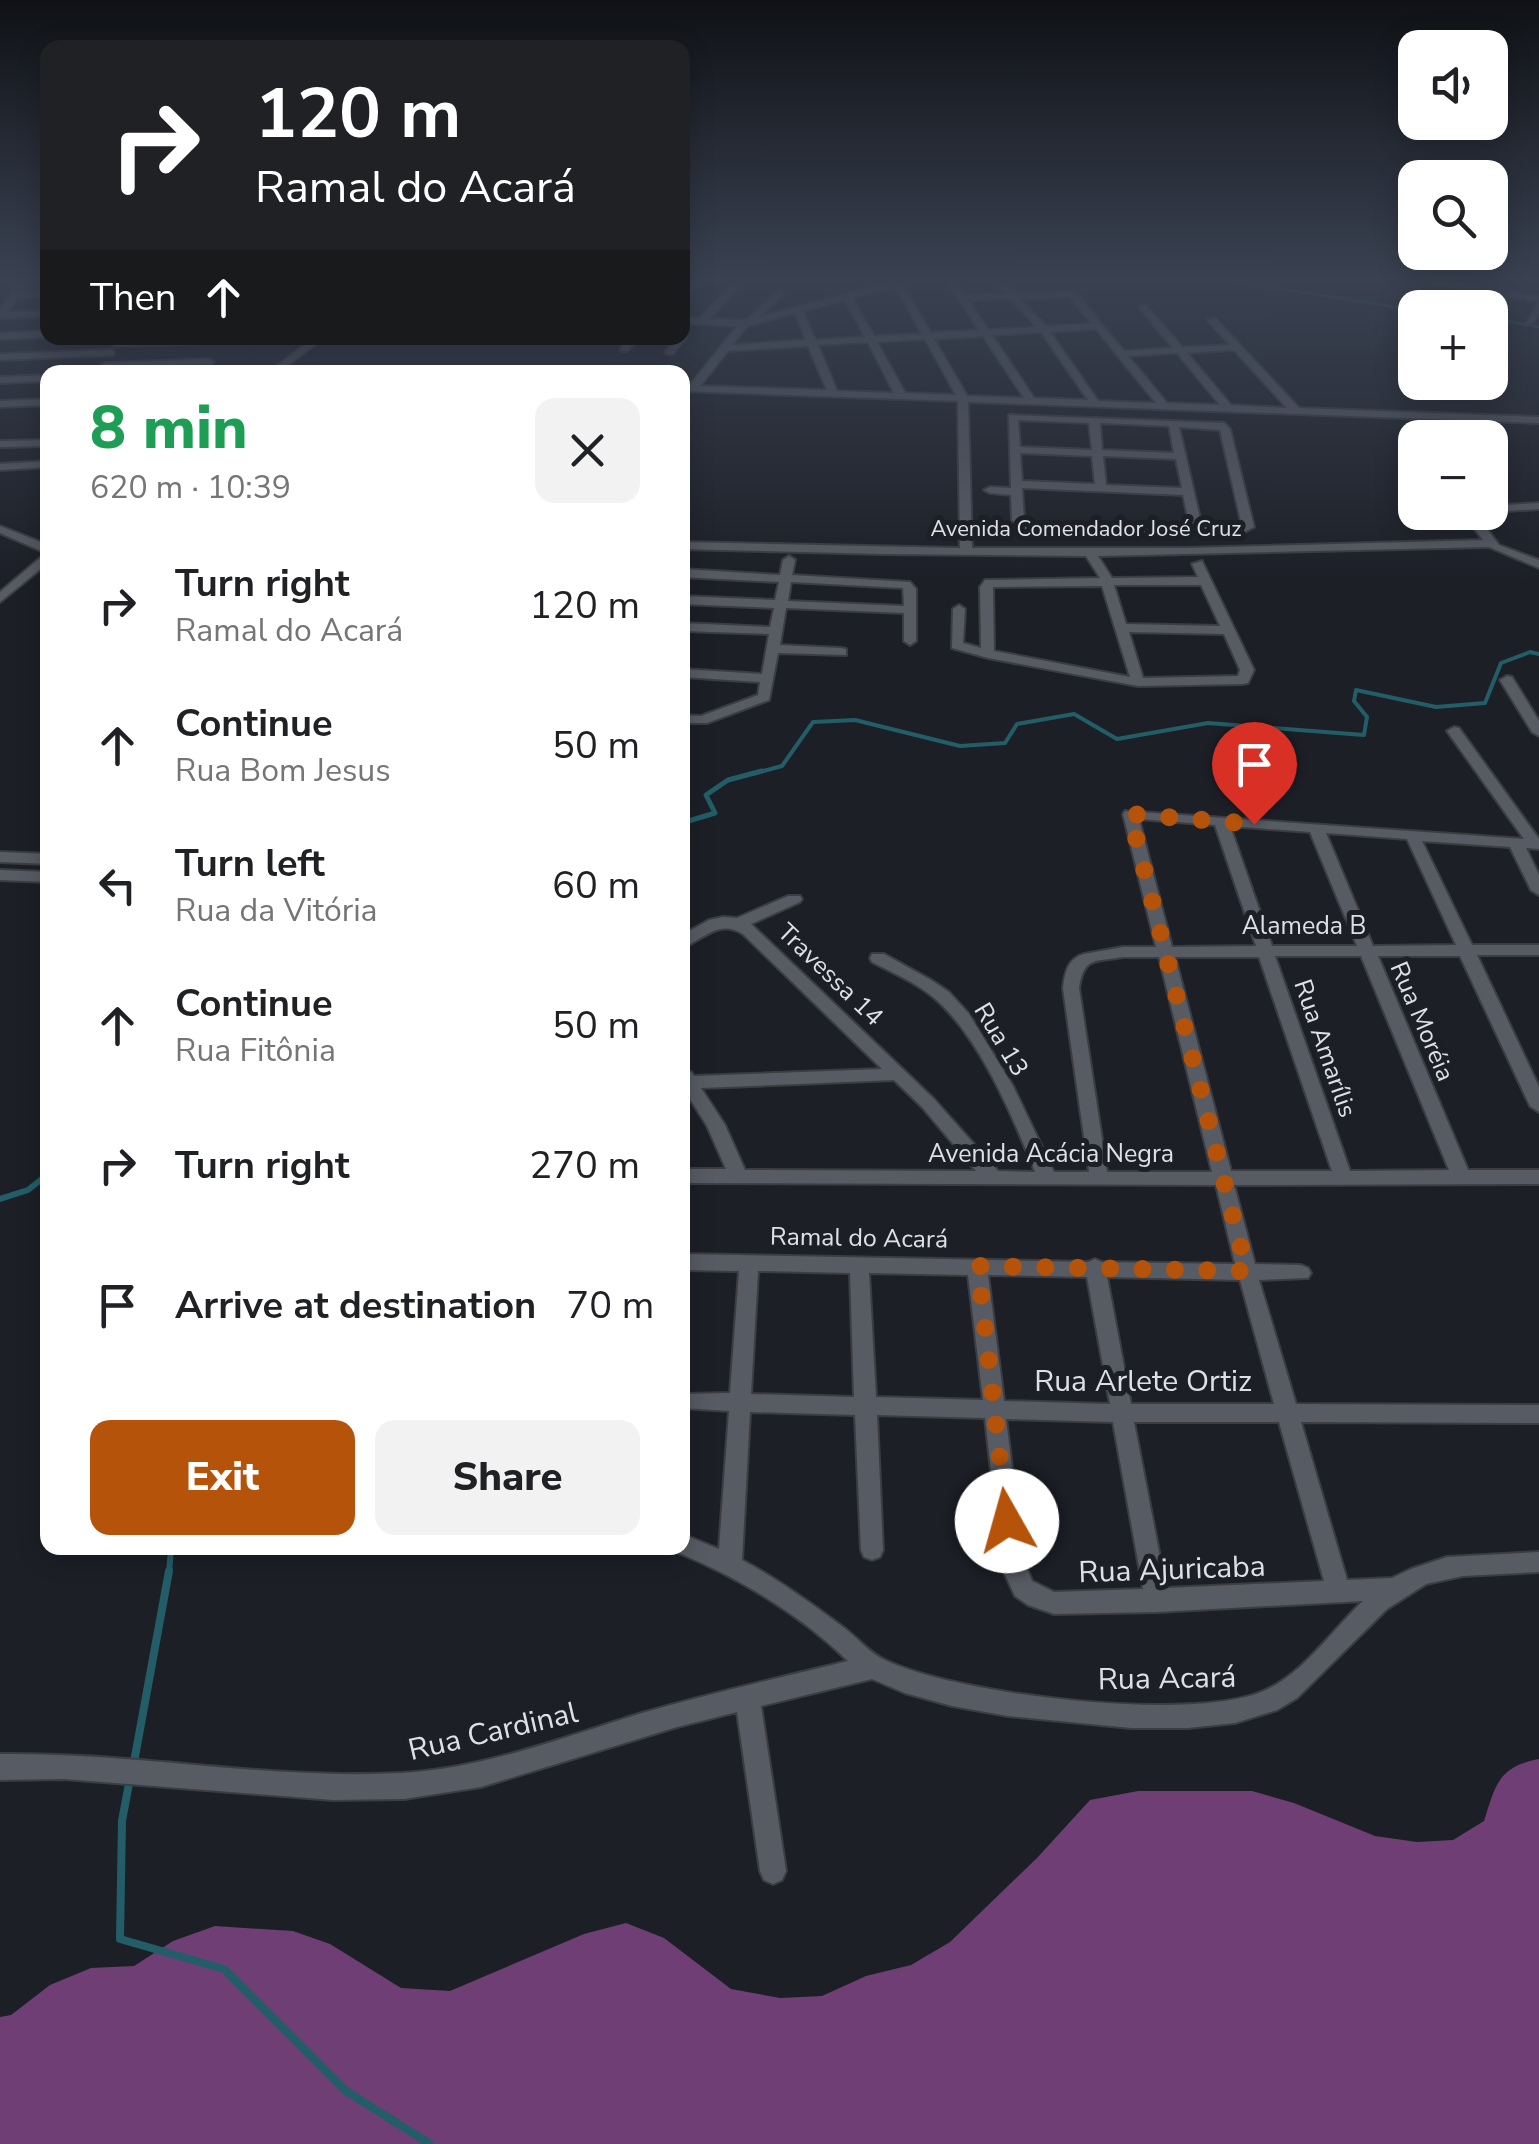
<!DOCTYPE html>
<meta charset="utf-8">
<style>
:root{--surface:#fff;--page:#f2f2f2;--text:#202124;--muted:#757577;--accent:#b45309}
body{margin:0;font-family:"Nunito Sans",sans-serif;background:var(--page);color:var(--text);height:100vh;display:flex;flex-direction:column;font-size:38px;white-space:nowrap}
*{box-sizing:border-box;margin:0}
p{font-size:32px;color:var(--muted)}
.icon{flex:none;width:55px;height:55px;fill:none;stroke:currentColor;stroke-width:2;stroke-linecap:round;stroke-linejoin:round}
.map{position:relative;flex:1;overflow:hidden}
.side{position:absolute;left:40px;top:365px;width:650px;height:1190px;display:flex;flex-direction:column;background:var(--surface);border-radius:20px;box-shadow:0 5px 25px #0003}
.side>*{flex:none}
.top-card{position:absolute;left:40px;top:40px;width:650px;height:305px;border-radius:20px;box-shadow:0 5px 25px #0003;background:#202124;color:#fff;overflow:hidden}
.fabs{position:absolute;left:1398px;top:30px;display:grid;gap:20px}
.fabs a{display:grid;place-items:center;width:110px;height:110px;border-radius:20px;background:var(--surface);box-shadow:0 5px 25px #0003;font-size:50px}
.pin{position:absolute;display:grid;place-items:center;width:85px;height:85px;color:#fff;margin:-102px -42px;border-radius:50% 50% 50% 0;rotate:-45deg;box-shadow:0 0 10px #0007}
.pin .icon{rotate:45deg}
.me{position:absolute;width:110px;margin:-55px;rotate:353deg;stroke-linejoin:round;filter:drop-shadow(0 0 8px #0008)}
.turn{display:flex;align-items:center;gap:35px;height:210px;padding:0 50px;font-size:45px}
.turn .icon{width:130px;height:130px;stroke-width:2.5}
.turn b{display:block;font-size:70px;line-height:85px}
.then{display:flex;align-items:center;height:95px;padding:0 50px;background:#0003;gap:20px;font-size:38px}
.round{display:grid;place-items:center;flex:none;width:105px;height:105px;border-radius:20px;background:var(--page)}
.head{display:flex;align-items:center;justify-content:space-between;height:170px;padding:0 50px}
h1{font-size:60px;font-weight:800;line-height:75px;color:#1e9e55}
.action{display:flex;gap:20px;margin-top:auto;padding:20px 50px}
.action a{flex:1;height:115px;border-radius:20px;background:var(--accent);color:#fff;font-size:40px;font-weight:800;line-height:115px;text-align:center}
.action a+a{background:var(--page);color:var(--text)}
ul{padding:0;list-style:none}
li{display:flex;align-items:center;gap:30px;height:140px;padding:0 50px}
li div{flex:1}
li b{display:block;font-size:38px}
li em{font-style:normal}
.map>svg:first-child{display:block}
.forest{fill:#6f3e75}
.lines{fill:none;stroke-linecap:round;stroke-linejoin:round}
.stream-far4{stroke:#235e68;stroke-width:2.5}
.stream-far3{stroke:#235e68;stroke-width:4}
.stream-far2{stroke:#235e68;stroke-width:5}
.stream-far1{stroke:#235e68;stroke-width:6}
.stream{stroke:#235e68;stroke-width:8}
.minor-casing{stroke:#3b3d42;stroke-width:4}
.minor{fill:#575b63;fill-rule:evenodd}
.route{stroke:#b45309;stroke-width:18;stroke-dasharray:0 32.4}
.labels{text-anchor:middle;stroke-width:10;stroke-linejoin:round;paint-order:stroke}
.far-street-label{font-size:22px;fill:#dee0e5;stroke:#1c1f26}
.street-label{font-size:25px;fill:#dee0e5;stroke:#1c1f26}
.near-street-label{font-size:30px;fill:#dee0e5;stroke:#1c1f26}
</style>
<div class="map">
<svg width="1539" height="2144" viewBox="0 0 1539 2144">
<rect width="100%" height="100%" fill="#1c1f26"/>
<path class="forest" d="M1539 1759V2144H0V2017L11 2015 50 1985 91 1968 134 1966 173 1941 215 1926 293 1931 330 1944 401 1988 450 1991 584 1934 626 1923 664 1938 731 1989 780 1998 822 1996 866 1976 911 1965 950 1942 1037 1858 1090 1800 1138 1791H1252L1294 1803 1375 1836 1417 1842 1453 1840 1484 1821C1496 1784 1498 1767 1539 1759Z"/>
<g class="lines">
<path class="stream-far4" d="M1229 281 1415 310
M1468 308 1464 297 1478 281
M1490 318 1539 327"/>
<path class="stream-far3" d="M752 774 782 766 813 722 855 720 960 746 1005 743 1017 724 1074 714 1117 739 1208 723 1364 735 1367 717 1354 701 1356 690 1436 707 1485 703 1501 663 1530 652 1539 654"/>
<path class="stream-far2" d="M682 823 715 813 706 795 728 780 762 771"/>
<path class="stream-far1" d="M0 1199 28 1190 48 1174
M169 1574 171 1548"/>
<path class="stream" d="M134 1762 169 1571
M130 1778 122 1821 120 1939 224 1969 346 2091 430 2144"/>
<defs>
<path id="minor" d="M20 281H28L21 292 48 291V297L17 298 7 312 48 311V317L0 318V309Z
M692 281H701L682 300V291Z
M735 281H744L709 319 747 320 780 289 783 294 760 317 892 281H908L902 284 931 333 979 330 947 281H955L965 295 1006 294 995 281H1004L1015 293 1075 292 1124 351 1173 348 1140 309V305H1146L1182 347 1230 345 1207 320 1215 318 1299 408 1539 417V423L968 402 972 548H1186L1483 540 1474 528 1477 518 1503 505 1539 503V509L1505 511 1486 522V528L1499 545 1539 560V568L1489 547 1098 556 1112 578 1198 577 1192 564 1202 561 1254 670 1248 683 1243 684 1138 686 988 658 952 648 953 609 959 605 965 609 963 643 981 648 980 587 985 580 1100 578 1086 556 884 554 682 549V542L960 548 958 401 682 391V385H690L737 326 682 323V317L700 318ZM895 286 922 334 874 336 852 298ZM1070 297 1092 324 1046 326 1020 299ZM1011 299 1036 327 988 330 968 300ZM845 300 865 337 815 340 803 311ZM795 313 806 340 732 345 747 326ZM1096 329 1156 403 1098 401 1050 332ZM1041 332 1088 400 1034 398 992 335ZM983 336 1024 398 967 396 934 339ZM925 339 956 395 905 393 877 342ZM868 342 894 393 837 391 818 345ZM808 346 827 390 700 386 728 351ZM1234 350 1287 408 1231 405 1187 353ZM1177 353 1220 405 1167 403 1128 356ZM1114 585H1201L1220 626 1126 624ZM1102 586 1130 677 994 651 993 587ZM1129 632 1224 634 1240 670 1238 676 1143 678Z
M1423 281H1442L1539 296V313L1533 323H1527L1538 302Z
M48 331V337L0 339V333Z
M682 336 686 338 673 354H667L665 352 677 338Z
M202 338H282L277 341 115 346 110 343 115 340Z
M313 338 321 340 279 372H269Z
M631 338H641L627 351H621V347Z
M111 350 114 351V355L0 360V354Z
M209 359 214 362 212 364 105 369 100 366 105 363Z
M48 375V381L0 383V377Z
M48 399V405L0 407V401Z
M1009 415 1224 423 1230 429 1254 527 1240 534 1022 531 1012 520 1011 495 990 493 984 490 990 487 1011 488ZM1018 420 1089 423 1092 450 1020 447ZM1100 423 1169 426 1174 453 1102 450ZM1179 427 1220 430 1242 526 1202 527ZM1020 453 1092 456 1095 484 1022 481ZM1103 456 1176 459 1182 488 1106 485ZM1022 488 1183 495 1190 527 1029 526 1024 519Z
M48 440V446L0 447V441Z
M48 461V467L0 470V464Z
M0 526 48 545V563L0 602V592L46 553 0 533Z
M789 556 795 560 792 575 910 582 916 589V641L910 645 904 641V613L786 608 780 645 841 648 846 649V655L778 653 769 700 707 723H682V715L701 716 758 695 760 682 682 677V669L762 674 769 634 682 631V623L770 627 774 608 682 604V596L775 600 779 582 682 577V569L780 575 783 560ZM791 582 903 588 904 606 788 601Z
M1507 676 1512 677 1539 721V736L1532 732 1500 680Z
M1454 727 1459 728 1539 839V849L1526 848 1539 875V895L1531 890 1510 847 1422 841 1472 945H1539V955H1477L1539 1087V1112L1530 1106 1460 956H1378L1468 1170H1539V1184L1234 1185 1255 1264 1301 1265 1308 1268 1311 1273 1308 1278 1259 1280 1296 1404 1539 1405V1423L1301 1422 1347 1580 1392 1578 1411 1569 1447 1557 1539 1552V1572L1463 1576 1426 1584 1387 1609 1297 1698 1277 1710 1235 1723 1188 1728H1131L1008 1716 952 1706 905 1693 872 1679 761 1706 786 1871 782 1880 773 1884 764 1880 760 1871 737 1712 677 1727 481 1787 404 1799 333 1800 64 1779 0 1780V1754C134 1752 267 1780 401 1773 483 1769 564 1737 642 1713 710 1693 779 1678 848 1661 800 1614 736 1576 674 1551L672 1548H682V1534L719 1549 729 1411 682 1408V1394L730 1393 739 1271 682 1270V1254L1088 1262 1095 1259 1102 1262 1235 1264 1216 1185 682 1183V1169H726L707 1126 682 1086V1071L691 1072 694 1076 882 1069 743 934C718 919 705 939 682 948V935L709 920 723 917 737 918 788 896H800L802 899 800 902 751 924 934 1099 998 1171 1035 1172C1013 1117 979 1035 933 997 915 982 893 973 872 962L870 958 872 954H884L931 980 949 992 969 1014 1013 1086 1054 1172H1089L1063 988C1065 973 1067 959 1084 954L1123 947H1156L1123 814 1125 811 1524 839 1447 731ZM1139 819 1215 825 1256 946 1172 947ZM1230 826 1310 832 1357 946H1272ZM1326 833 1407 839 1456 945 1373 946ZM1275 956H1361L1449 1170 1350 1171ZM1123 957H1159L1212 1172H1107L1079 988C1084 956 1095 962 1123 957ZM1175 957H1259L1332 1171H1231ZM894 1080 922 1107 976 1171 745 1170 725 1125 701 1088ZM758 1271 850 1273 854 1397 751 1394ZM869 1273 968 1275 983 1400 876 1397ZM988 1275 1087 1277 1110 1404 1004 1401ZM1107 1277 1240 1280 1274 1404H1131ZM750 1412 855 1415 861 1550 864 1557 872 1560 880 1557 883 1550 877 1415 985 1418 1002 1568 1015 1596 1028 1605 1054 1614 1157 1612 1363 1601C1332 1630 1302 1676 1261 1692 1187 1722 958 1695 885 1660 869 1653 858 1638 843 1627 811 1603 778 1579 742 1560ZM1006 1419 1113 1422 1143 1589 1054 1592 1032 1581 1023 1558ZM1134 1422H1279L1324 1581 1166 1588Z
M0 852 48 854V864L0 862Z
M0 870 48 872V882L0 880Z"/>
</defs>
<use href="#minor" class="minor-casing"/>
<use href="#minor" class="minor"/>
</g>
<linearGradient id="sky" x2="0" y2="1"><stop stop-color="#0f1115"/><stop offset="0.48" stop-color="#3a4252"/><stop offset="1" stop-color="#3a4252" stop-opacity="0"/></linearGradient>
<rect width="1539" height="581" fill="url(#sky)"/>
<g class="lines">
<path class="route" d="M1007 1521 978 1266 1247 1271 1130 814 1254 824"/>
</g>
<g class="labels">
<g class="far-street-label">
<text x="1086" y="536">Avenida Comendador José Cruz</text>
</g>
<g class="street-label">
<text x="1304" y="934">Alameda B</text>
<text transform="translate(831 974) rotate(44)" y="9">Travessa 14</text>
<text transform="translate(1423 1021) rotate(67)" y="9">Rua Moréia</text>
<text transform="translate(1002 1039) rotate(59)" y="9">Rua 13</text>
<text transform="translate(1326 1048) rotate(71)" y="9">Rua Amarílis</text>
<text x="1051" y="1162">Avenida Acácia Negra</text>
<text transform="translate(859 1237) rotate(1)" y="9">Ramal do Acará</text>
</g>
<g class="near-street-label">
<text x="1143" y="1391">Rua Arlete Ortiz</text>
<text transform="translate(1172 1569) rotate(-2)" y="10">Rua Ajuricaba</text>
<text transform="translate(1167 1678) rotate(-1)" y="10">Rua Acará</text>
<text transform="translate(493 1731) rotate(-13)" y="10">Rua Cardinal</text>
</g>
</g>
</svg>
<div class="fabs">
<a><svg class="icon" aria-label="sound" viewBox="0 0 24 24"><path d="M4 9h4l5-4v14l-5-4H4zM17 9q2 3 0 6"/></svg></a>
<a><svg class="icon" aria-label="search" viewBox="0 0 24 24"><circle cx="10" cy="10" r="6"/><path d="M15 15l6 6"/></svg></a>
<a>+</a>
<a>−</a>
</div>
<div class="pin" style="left:1254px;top:824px;background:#d93025"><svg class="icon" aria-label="arrive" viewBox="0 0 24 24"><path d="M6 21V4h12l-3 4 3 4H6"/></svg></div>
<svg class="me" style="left:1007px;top:1521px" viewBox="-20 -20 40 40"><circle r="19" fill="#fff"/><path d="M0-13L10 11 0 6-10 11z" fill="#b45309"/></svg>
<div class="top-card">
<div class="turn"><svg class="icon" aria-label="right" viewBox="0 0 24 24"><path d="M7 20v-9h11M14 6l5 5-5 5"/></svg><div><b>120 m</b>Ramal do Acará</div></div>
<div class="then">Then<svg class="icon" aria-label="ahead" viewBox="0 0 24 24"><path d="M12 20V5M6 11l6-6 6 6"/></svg></div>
</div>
<section class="side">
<div class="head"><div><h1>8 min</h1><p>620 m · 10:39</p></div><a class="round"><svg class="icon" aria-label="close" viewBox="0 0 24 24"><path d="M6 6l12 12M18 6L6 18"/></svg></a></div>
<ul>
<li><svg class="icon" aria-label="right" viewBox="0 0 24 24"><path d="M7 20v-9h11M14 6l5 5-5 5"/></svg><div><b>Turn right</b><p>Ramal do Acará</p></div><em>120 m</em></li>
<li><svg class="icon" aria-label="ahead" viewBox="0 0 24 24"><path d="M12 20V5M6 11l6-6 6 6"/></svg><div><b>Continue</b><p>Rua Bom Jesus</p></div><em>50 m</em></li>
<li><svg class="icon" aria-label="left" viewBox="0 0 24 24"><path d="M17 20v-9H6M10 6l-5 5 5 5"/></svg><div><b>Turn left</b><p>Rua da Vitória</p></div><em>60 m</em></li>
<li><svg class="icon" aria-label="ahead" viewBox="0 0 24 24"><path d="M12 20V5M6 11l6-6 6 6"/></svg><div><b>Continue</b><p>Rua Fitônia</p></div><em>50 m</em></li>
<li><svg class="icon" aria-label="right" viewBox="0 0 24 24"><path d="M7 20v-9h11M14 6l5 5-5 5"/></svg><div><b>Turn right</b></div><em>270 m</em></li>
<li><svg class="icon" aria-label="arrive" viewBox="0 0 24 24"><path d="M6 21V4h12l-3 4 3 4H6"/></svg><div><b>Arrive at destination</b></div><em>70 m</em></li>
</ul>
<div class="action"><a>Exit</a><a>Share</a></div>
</section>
</div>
